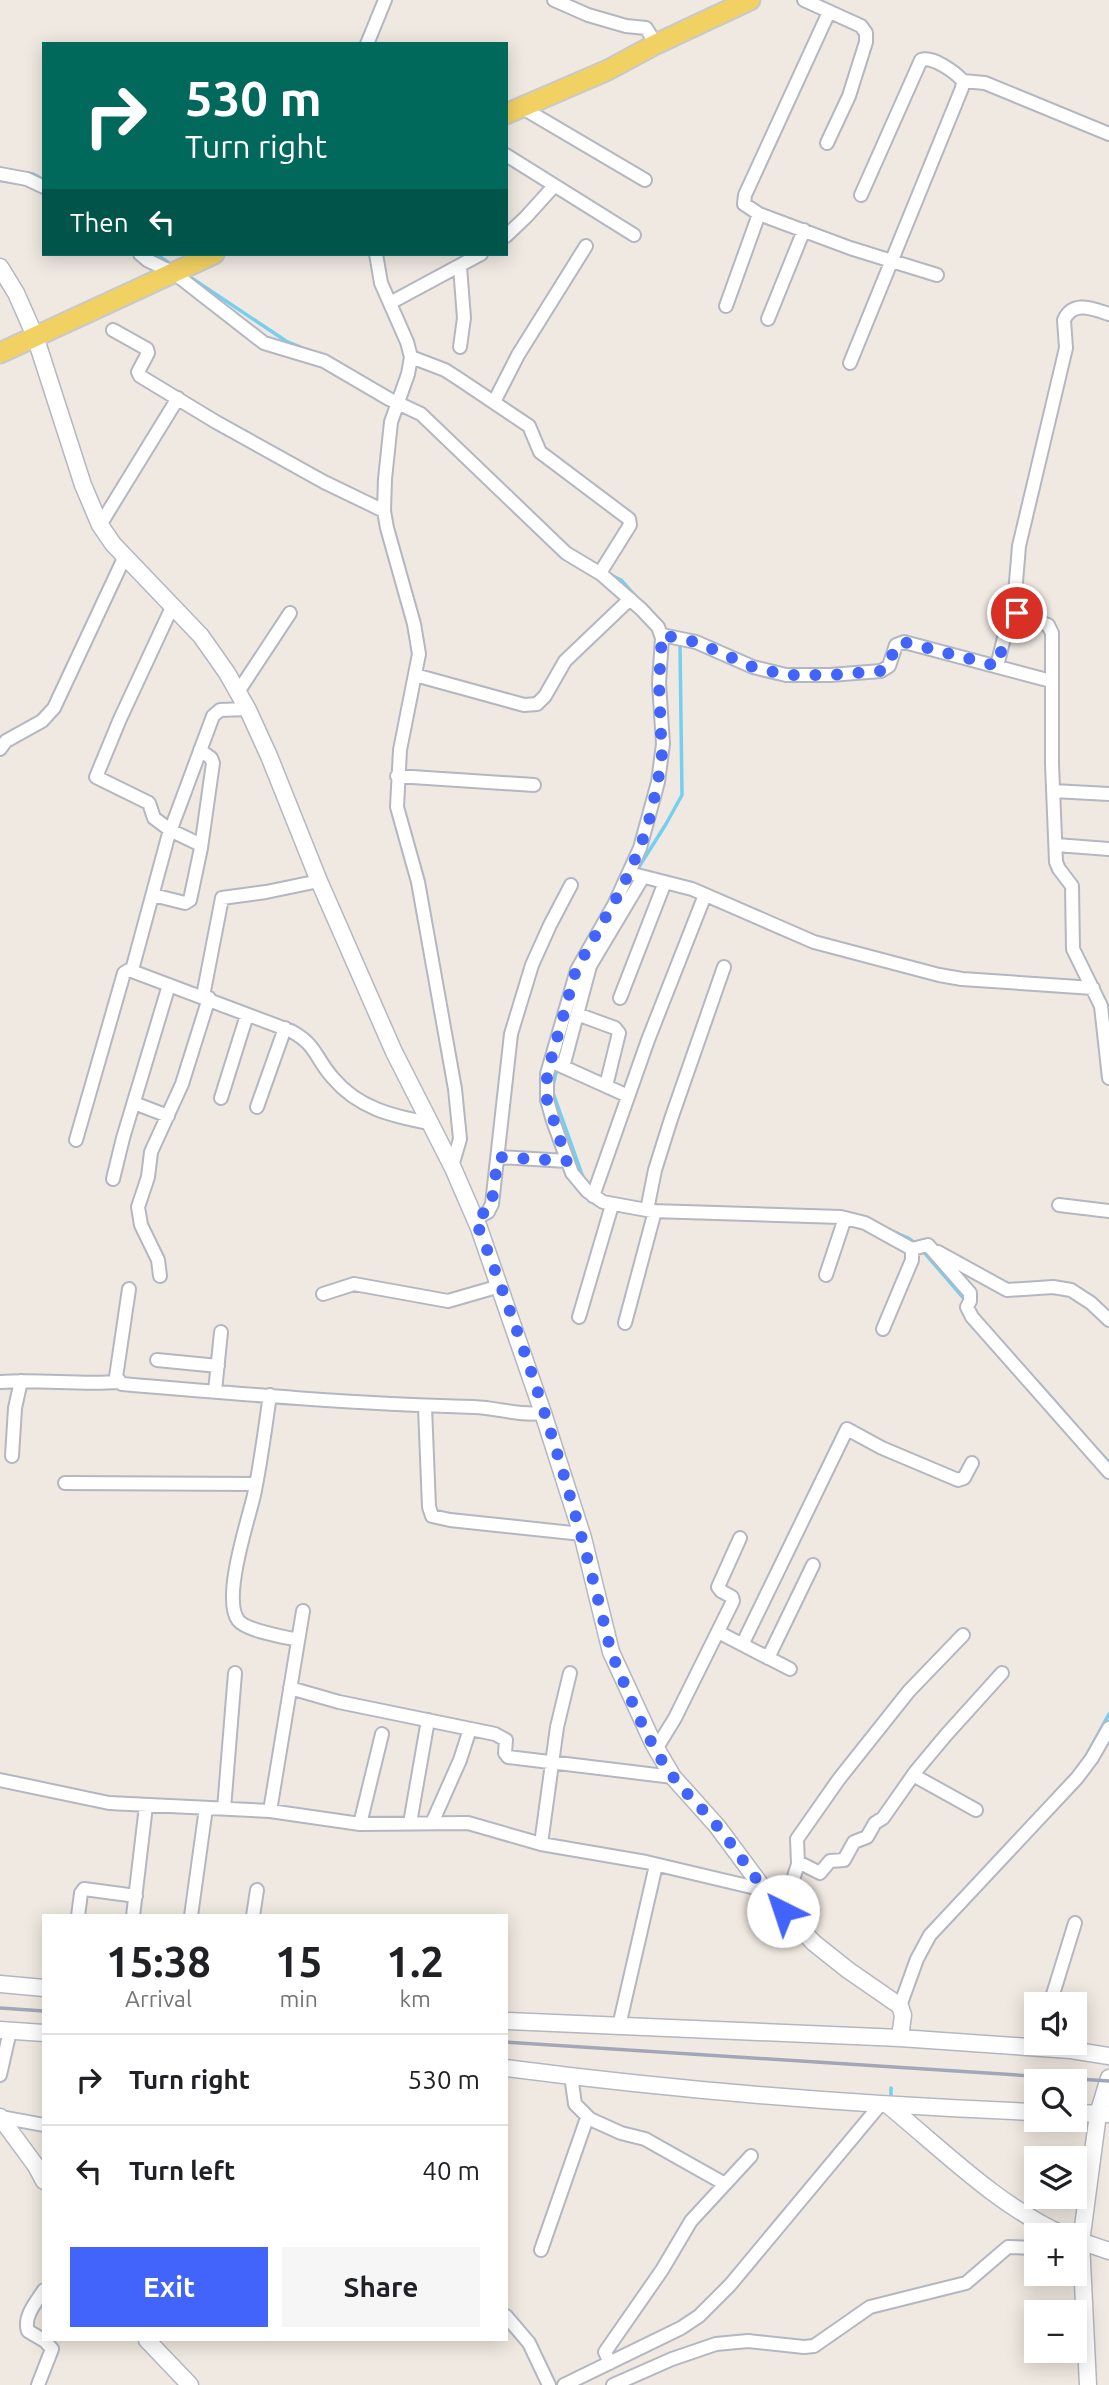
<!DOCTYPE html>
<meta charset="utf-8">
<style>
:root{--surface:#fff;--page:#f6f6f6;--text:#202124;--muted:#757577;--line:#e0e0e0;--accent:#4264fb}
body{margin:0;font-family:Ubuntu,sans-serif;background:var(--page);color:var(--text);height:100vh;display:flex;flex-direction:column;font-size:26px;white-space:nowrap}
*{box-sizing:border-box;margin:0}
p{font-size:23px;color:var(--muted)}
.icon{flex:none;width:38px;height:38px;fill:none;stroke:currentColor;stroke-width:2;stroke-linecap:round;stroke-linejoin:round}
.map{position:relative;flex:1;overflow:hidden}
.details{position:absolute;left:42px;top:1914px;width:466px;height:427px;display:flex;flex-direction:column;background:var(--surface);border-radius:0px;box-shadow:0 4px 18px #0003}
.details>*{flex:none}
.banner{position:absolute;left:42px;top:42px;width:466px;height:214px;border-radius:0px;box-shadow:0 4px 18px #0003;background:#00695c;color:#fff;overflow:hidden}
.tools{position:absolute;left:1024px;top:1992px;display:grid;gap:14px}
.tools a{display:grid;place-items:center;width:63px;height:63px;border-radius:0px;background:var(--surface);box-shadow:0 4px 18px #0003;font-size:35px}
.pin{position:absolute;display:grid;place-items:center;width:60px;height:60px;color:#fff;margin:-30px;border:4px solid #fff;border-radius:50%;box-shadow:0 2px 7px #0007}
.me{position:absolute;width:77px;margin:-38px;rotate:319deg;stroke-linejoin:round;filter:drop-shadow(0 0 5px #0008)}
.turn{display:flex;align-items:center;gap:24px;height:147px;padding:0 28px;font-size:32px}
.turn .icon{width:91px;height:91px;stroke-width:2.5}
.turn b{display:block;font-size:49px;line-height:60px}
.then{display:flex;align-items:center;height:66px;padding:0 28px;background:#0003;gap:14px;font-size:26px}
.eta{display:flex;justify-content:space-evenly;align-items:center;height:119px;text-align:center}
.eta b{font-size:42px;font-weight:700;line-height:49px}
.cta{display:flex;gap:14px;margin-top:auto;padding:14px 28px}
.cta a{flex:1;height:80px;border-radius:0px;background:var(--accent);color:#fff;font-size:28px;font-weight:700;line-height:80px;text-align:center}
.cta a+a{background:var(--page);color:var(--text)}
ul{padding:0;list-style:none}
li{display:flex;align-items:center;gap:21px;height:91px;padding:0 28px;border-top:2px solid var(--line)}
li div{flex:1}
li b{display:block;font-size:26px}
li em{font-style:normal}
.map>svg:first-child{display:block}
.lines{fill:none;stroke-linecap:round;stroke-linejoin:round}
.stream{stroke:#75cff0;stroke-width:3.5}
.minor-casing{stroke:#b4b7c1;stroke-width:16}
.tertiary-casing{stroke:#b4b7c1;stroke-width:19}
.primary-casing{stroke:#c9c9c9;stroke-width:23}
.minor{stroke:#fff;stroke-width:12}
.tertiary{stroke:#fff;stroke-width:16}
.primary{stroke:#f2d163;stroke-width:19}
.rail{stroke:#a3a6b8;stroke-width:3.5}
.route{stroke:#4264fb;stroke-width:12;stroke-dasharray:0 21.6}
</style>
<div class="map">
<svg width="1109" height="2385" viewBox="0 0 1109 2385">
<rect width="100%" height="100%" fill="#efe9e1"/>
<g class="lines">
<path class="stream" d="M27 173 33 174 44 180
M156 254 172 265
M187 275 286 341 305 349
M609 574 621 580 637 598
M637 870 666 824 682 795 680 646 678 643
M557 1068 552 1090 584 1180
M888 1229 908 1238 915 1243
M923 1251 966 1301
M1036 1380 1084 1435
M1098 1451 1109 1462
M1086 1756 1109 1714
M906 1972 912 1957
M891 2095V2088"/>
<defs>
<path id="minor" d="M554 0 588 15 626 26 646 28 656 44
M804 0 861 26 866 33V42L849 96 827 143
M829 12 745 195 744 204 759 214 850 248 937 275
M367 44 385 0
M963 81 985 83 1109 134
M521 107 645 180
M506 155 634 235
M0 174 27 179 44 187
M506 236 526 217 554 186
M140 254 147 260 174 273 264 343 324 361 389 399 421 414 566 553 601 574 641 609 658 627 662 638 659 683 663 744 658 782 640 848 614 905 577 970 547 1074V1100L553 1121 572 1173 587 1191 603 1202 652 1211 841 1217 865 1223 912 1249 928 1245 970 1293V1301L967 1307 972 1317 1109 1472
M376 254 381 283 407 342 411 357 408 374 391 422 385 479 384 511 387 528 414 624 419 654 400 750 397 807 418 882 455 1089 460 1139 452 1166
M460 267 464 318 460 347
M390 303 481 254
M726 306 759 214
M1109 314C1093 309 1073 300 1064 320L1066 348 1019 546 1014 606 1019 615 1048 625 1052 633V764L1056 862 1059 869 1072 886 1073 949 1101 1006 1109 1078
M768 319 804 230
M113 330 147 349 148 353 138 372 140 376 216 422 324 482 384 511
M411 357 445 370 459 379 529 426 540 452 629 519 630 525 600 573
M850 363 962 88 963 81C955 72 933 56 921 60L861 195
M494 402 518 355 586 246
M100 525 178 398
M173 605 120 719 96 777 149 803 154 818 170 830 201 845
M662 635 696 642 753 667 786 675H830L881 671 889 666 896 645 904 642 1051 681
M997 666 1007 626 1016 612
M415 675 524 705 537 704 545 696 565 661 630 599
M238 692 290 613
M0 749 6 741 42 721 54 708 125 556
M397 776 534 785
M1053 791 1109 794
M1056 845 1109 849
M629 873 692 889 814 942 939 975 962 979 1093 988
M153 895 185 903 190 900 201 848 213 763 211 758 200 750
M132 970 168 837 213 716 220 710 247 709
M203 996 222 898 266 892 319 881
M620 998 665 882
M577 1014 615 1028 619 1033 606 1086
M557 1064 628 1096
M563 1067 590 966 643 877
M221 1098 247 1015
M134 1103 168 1116
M257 1107 285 1028
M76 1140 124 973 129 970 291 1031C317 1045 315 1058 333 1078 358 1108 392 1116 429 1123
M498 1157 567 1161
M113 1179 123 1138 169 985
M593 1196 648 1040 705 895
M1059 1205 1109 1211
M647 1210 655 1170 671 1119 724 967
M475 1219 488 1212 492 1204 511 1034 532 965 550 925 571 885
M938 1252 1007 1290 1053 1287 1071 1290 1091 1303 1109 1320
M826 1275 845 1218
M160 1276 158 1260 141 1225 138 1207 148 1177 151 1152 182 1084 209 998
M129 1289 116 1377 122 1384C239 1394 357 1404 474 1407 499 1408 518 1416 543 1413
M323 1294 354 1284 448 1301 500 1286
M579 1317 612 1205
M625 1323 655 1211
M883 1329 912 1260V1249
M157 1360 218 1366
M0 1382C39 1379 79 1385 118 1382
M215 1391 221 1332
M270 1395C265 1428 261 1462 254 1495 248 1521 222 1598 238 1620 246 1631 285 1637 298 1640
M425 1407 429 1507 432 1516 450 1520 582 1534
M12 1456 15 1408 21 1381
M65 1483 256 1484
M718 1632 790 1669
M743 1643 847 1429 882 1448 958 1480 964 1478 972 1463
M768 1658 813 1565
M290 1688 339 1702 495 1734 506 1740 505 1753 508 1757 673 1777
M656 1749 675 1718 733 1601 732 1597 721 1591 718 1587 740 1538
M913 1775 976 1810
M0 1780 109 1803 270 1811 360 1824 468 1823 541 1844 646 1862 764 1890
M224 1809 235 1673
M270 1811 303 1611
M410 1823 428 1720
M432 1823 460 1760 470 1729
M360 1824 382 1734
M541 1844 557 1727 570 1673
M798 1862 820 1873 830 1861 844 1860 854 1842 867 1837 875 1823 883 1818 916 1771 946 1735 1002 1673
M783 1911 798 1864 797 1839 839 1779 909 1691 963 1635
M78 1916 81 1893 84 1889 136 1896
M133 1916 146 1806
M191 1916 206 1808
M253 1916 257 1890
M1050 2004 1075 1923
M900 2006 917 1959 930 1935 1077 1778 1092 1758 1109 1728
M619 2026 656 1865
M0 2075 10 2031
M571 2076 575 2104 590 2119 621 2133 645 2139 725 2184
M1 2117 44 2125
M541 2250 587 2118
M506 2316 529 2343 549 2385
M610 2363 605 2352 662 2270 691 2221 751 2156
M38 2385 52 2349 45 2341 28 2331C23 2317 36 2302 44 2290
M564 2385 681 2328 699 2316 730 2285 880 2105
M613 2385 672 2359 716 2344 748 2341 804 2347 814 2346 870 2307 966 2283 1008 2247 1036 2248"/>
<path id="tertiary" d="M0 267 16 293 35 336 83 485 100 525 113 544 201 636 227 673 248 710 269 756 319 881 394 1052 453 1168 479 1228 543 1413 583 1538 611 1652 653 1743 673 1777 717 1826 769 1896 814 1943 848 1970 900 2006 903 2015 900 2038
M0 1984 44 1988
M506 2021 900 2038 1071 2050 1109 2056
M0 2030 44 2033
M506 2068C682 2091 859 2105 1036 2112
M889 2106C945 2152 998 2206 1064 2235
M1074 2113 1107 2114
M0 2117 36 2166 44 2181
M1074 2239 1109 2251
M147 2340 190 2385
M1088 2385 1081 2242 1098 2114 1109 2078"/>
<path id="primary" d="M506 114 608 70 656 44 750 0
M0 353 214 254"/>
</defs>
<use href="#minor" class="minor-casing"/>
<use href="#tertiary" class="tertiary-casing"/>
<use href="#primary" class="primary-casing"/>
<use href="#minor" class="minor"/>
<use href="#tertiary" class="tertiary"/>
<use href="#primary" class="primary"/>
<path class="rail" d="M0 2008 44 2011
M506 2042 1109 2081"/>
</g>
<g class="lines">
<path class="route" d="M783 1911C758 1885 740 1854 717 1826 703 1809 687 1795 674 1778 647 1743 628 1692 611 1652 576 1505 531 1359 475 1219L491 1208 498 1157 567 1161 547 1100V1074L576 970 622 888 640 848 651 814 662 760 659 683 662 635 696 642 753 667 786 675H830L881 671 888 666 896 645 904 642 997 666 1010 620 1012 615 1017 613"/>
</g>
</svg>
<div class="tools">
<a><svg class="icon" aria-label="sound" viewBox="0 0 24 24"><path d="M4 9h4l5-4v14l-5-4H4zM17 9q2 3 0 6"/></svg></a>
<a><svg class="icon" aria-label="search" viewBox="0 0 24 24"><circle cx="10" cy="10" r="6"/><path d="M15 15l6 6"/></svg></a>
<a><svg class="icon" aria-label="layers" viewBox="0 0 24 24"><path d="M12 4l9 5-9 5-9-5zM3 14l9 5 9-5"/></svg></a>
<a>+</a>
<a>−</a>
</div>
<div class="pin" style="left:1017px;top:613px;background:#d93025"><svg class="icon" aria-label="arrive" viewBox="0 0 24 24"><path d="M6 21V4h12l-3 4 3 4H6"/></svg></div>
<svg class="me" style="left:783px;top:1911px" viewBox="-20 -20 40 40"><circle r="19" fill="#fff"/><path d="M0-13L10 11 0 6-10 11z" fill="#4264fb"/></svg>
<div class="banner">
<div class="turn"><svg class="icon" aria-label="right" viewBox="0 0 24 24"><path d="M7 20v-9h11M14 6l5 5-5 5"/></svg><div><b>530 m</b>Turn right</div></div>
<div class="then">Then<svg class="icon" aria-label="left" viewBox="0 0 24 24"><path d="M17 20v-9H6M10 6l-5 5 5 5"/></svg></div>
</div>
<section class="details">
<div class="eta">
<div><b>15:38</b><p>Arrival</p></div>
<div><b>15</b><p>min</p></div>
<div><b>1.2</b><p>km</p></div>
</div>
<ul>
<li><svg class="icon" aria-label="right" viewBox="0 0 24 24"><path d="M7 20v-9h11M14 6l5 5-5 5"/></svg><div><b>Turn right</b></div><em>530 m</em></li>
<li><svg class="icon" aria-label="left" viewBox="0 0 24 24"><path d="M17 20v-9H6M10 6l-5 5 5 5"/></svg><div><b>Turn left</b></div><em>40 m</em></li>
</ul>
<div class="cta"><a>Exit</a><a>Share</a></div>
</section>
</div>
